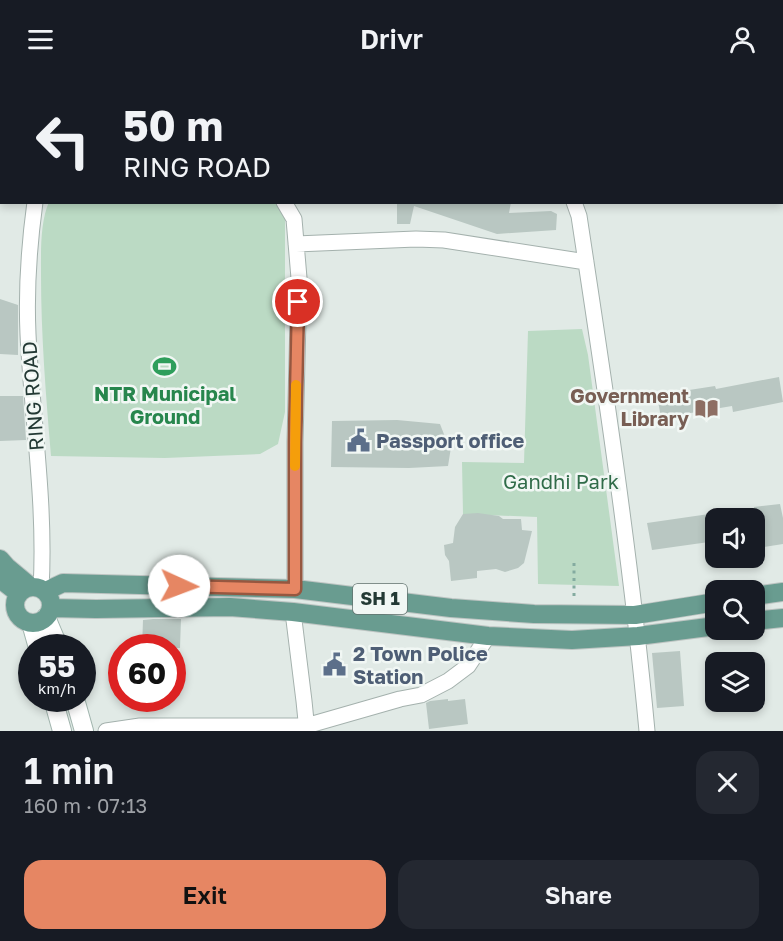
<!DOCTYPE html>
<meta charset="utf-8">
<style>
:root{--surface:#171b24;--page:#242831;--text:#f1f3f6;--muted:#9ea1a6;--accent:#e68663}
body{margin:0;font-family:"Golos Text",sans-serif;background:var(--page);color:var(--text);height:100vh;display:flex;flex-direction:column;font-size:22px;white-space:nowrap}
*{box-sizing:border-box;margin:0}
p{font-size:20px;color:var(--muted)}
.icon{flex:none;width:33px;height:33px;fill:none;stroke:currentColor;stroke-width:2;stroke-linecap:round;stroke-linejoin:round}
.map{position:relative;height:653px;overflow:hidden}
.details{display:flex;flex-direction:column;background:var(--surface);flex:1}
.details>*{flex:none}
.top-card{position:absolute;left:0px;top:0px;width:783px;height:126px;box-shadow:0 3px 9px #0003;background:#171b24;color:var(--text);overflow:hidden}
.tools{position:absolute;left:705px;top:430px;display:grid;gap:12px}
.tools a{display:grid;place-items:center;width:60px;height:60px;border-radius:12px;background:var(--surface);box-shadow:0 3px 9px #0003;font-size:30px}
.speed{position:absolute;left:18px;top:556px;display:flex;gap:12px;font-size:30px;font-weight:700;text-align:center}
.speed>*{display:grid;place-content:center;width:78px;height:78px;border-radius:50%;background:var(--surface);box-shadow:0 3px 9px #0003;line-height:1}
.speed small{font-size:15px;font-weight:400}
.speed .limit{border:9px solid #d22;background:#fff;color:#111}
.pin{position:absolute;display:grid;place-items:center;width:51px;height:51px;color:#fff;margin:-26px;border:3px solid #fff;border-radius:50%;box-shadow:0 2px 6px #0007}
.me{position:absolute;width:66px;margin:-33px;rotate:92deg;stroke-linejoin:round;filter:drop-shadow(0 0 4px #0008)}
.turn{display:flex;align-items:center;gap:21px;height:126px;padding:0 24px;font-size:27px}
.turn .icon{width:78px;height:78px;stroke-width:2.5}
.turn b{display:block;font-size:42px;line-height:51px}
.round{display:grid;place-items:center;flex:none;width:63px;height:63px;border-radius:18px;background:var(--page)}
.summary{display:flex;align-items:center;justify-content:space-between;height:102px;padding:0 24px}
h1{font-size:36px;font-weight:600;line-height:45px}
.button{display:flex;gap:12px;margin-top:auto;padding:12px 24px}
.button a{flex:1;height:69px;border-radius:18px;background:var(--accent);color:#111;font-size:24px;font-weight:600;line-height:69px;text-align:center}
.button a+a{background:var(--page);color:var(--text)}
header{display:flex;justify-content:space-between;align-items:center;height:78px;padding:0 24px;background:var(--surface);font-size:27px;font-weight:600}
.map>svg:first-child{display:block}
.green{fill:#bbdac4}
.water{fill:#8dc0cb}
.building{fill:#b9c7c2}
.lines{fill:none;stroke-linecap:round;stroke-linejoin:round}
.minor-casing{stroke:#a4b1ad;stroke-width:17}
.secondary-casing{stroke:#a1b5ae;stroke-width:20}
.primary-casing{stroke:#bdc4c2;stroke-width:20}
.path{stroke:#84aba0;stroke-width:3;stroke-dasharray:3 4.5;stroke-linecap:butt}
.minor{stroke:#fff;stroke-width:15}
.secondary{stroke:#fff;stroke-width:18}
.primary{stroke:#699c90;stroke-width:18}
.route-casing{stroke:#965740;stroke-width:15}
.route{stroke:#e68663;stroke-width:10}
.slow{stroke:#f59e0b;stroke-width:10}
.labels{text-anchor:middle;stroke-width:5;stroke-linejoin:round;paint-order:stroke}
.shield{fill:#f1f7f4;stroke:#61726e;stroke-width:1.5}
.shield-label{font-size:18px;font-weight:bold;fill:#233934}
.leisure-label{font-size:20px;font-weight:bold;fill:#27864d;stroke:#f1f7f4}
.street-label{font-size:20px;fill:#233934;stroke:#f1f7f4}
.education-label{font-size:20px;font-weight:bold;fill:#785e54;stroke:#f1f7f4;text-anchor:end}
.service-label{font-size:20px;font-weight:bold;fill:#4e5e75;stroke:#f1f7f4;text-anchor:start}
.park-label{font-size:20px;fill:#306c49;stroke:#f1f7f4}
</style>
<header><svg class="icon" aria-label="menu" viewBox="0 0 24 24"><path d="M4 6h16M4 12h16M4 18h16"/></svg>Drivr<svg class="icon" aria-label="person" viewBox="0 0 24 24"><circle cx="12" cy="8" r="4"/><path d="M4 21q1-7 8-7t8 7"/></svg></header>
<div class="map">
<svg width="783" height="653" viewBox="0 0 783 653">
<rect width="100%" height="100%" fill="#e1eae6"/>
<path class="green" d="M49 124 278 125 285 140V334L278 366 260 376 165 380 51 378C46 318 41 258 41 197 41 175 40 144 49 124Z
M582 251 588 277 619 508 538 506 537 439 463 436 462 384 524 385 528 253Z"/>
<path class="water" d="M598 0H783V99L782 98V2H601Z"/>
<path class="building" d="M397 124H511L509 135 551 133 557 136 556 152 497 156 414 128 410 146H397Z
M0 221 18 227V277L0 276Z
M779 299 783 324 733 334 732 328 661 340 657 317 715 308 716 311Z
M0 318H23L26 362 0 363Z
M397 342 440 346 447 364 452 363 448 388 409 390 331 389 332 343Z
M780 426 783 440V466L764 469 761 456 754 457V429Z
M478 435 499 438 503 441H521L522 452 532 453 524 485 518 490 505 494 496 491 477 493V500L451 503 449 483 445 477 444 467 453 465 455 449 463 436Z
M716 435V463L652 472 647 445Z
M153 541H181L180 570H142L143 542Z
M680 573 684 628 657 630 652 575Z
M448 621V623L465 621 468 646 429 651 426 625 430 623Z"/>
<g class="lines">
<defs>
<path id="minor" d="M35 124C29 168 26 212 28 256 32 341 46 426 41 511
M284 124 294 141 299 200 295 364V511
M574 124 579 138C605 309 631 481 647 653
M296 166 416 161 444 162 586 184
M293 534 304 623 307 653
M106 653 140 648H306L400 621 421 617 448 603 468 588 488 558"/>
<path id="secondary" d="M46 539 59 570
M31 545 38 570
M53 621 62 653
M75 621 84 653"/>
<path id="primary" d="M0 481 7 489 31 509
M0 501 19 516
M15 527a18 18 0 1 1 36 0a18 18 0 1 1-36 0Z
M46 513 63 505 295 511 451 530 534 536 635 537 716 524
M754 518 783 514
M51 530 96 531 230 529 293 534 488 558 572 562 638 558 716 548
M754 543 783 540"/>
</defs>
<use href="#minor" class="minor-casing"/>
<use href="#secondary" class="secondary-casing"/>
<use href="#primary" class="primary-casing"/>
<path class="path" d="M574 485V519"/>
<use href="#minor" class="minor"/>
<use href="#secondary" class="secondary"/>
<use href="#primary" class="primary"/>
</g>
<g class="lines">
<defs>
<path id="route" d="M179 508 295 511V364L298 224"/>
</defs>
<use href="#route" class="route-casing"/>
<use href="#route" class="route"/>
<path class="slow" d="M295 388 296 307"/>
</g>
<defs>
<symbol id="stadium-bare" viewBox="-9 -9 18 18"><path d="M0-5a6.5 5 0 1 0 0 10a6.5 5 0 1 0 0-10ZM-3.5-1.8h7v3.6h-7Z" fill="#2e9e5b" stroke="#f1f7f4" stroke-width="2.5" paint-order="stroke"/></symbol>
<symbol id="library-bare" viewBox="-9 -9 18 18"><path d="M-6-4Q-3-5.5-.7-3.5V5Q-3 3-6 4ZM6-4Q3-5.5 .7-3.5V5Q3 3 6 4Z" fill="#8d6e63" stroke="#f1f7f4" stroke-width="2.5" paint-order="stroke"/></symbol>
<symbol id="civic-bare" viewBox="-9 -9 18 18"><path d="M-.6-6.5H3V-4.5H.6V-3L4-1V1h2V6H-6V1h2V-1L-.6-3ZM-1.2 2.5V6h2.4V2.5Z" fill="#5c6f8a" stroke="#f1f7f4" stroke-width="2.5" paint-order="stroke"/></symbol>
</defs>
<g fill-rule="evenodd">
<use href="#stadium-bare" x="148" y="272" width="33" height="33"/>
<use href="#library-bare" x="690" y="314" width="33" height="33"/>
<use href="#civic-bare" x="342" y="346" width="33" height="33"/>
<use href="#civic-bare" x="318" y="570" width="33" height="33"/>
</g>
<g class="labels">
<rect class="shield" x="353" y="506" width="54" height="30" rx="4.5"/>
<g class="shield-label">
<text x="380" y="527">SH 1</text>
</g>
<g class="leisure-label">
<text x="165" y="323">NTR Municipal<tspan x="165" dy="23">Ground</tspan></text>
</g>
<g class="street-label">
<text transform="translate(33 318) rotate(-94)" y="7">RING ROAD</text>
</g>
<g class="education-label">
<text x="689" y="325">Government<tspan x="689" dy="23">Library</tspan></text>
</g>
<g class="service-label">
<text x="376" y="370">Passport office</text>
<text x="353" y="583">2 Town Police<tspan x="353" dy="23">Station</tspan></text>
</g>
<g class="park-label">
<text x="561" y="411">Gandhi Park</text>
</g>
</g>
</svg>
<div class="tools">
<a><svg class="icon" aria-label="sound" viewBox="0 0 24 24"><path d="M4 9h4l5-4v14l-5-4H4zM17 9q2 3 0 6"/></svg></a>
<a><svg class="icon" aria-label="search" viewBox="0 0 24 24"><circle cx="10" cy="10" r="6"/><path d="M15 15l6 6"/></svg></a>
<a><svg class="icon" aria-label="layers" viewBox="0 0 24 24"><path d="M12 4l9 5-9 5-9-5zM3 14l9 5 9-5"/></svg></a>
</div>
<div class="speed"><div>55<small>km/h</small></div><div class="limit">60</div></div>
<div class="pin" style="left:298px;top:224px;background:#d93025"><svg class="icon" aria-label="arrive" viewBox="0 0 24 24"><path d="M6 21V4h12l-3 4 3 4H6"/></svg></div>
<svg class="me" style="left:179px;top:508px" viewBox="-20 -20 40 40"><circle r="19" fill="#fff"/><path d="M0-13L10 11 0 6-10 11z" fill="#e68663"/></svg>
<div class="top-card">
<div class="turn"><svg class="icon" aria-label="left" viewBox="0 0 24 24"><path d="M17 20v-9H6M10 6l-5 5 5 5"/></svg><div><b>50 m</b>RING ROAD</div></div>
</div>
</div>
<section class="details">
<div class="summary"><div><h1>1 min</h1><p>160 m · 07:13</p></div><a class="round"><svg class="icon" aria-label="close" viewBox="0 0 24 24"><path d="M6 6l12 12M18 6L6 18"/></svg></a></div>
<div class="button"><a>Exit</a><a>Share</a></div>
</section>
